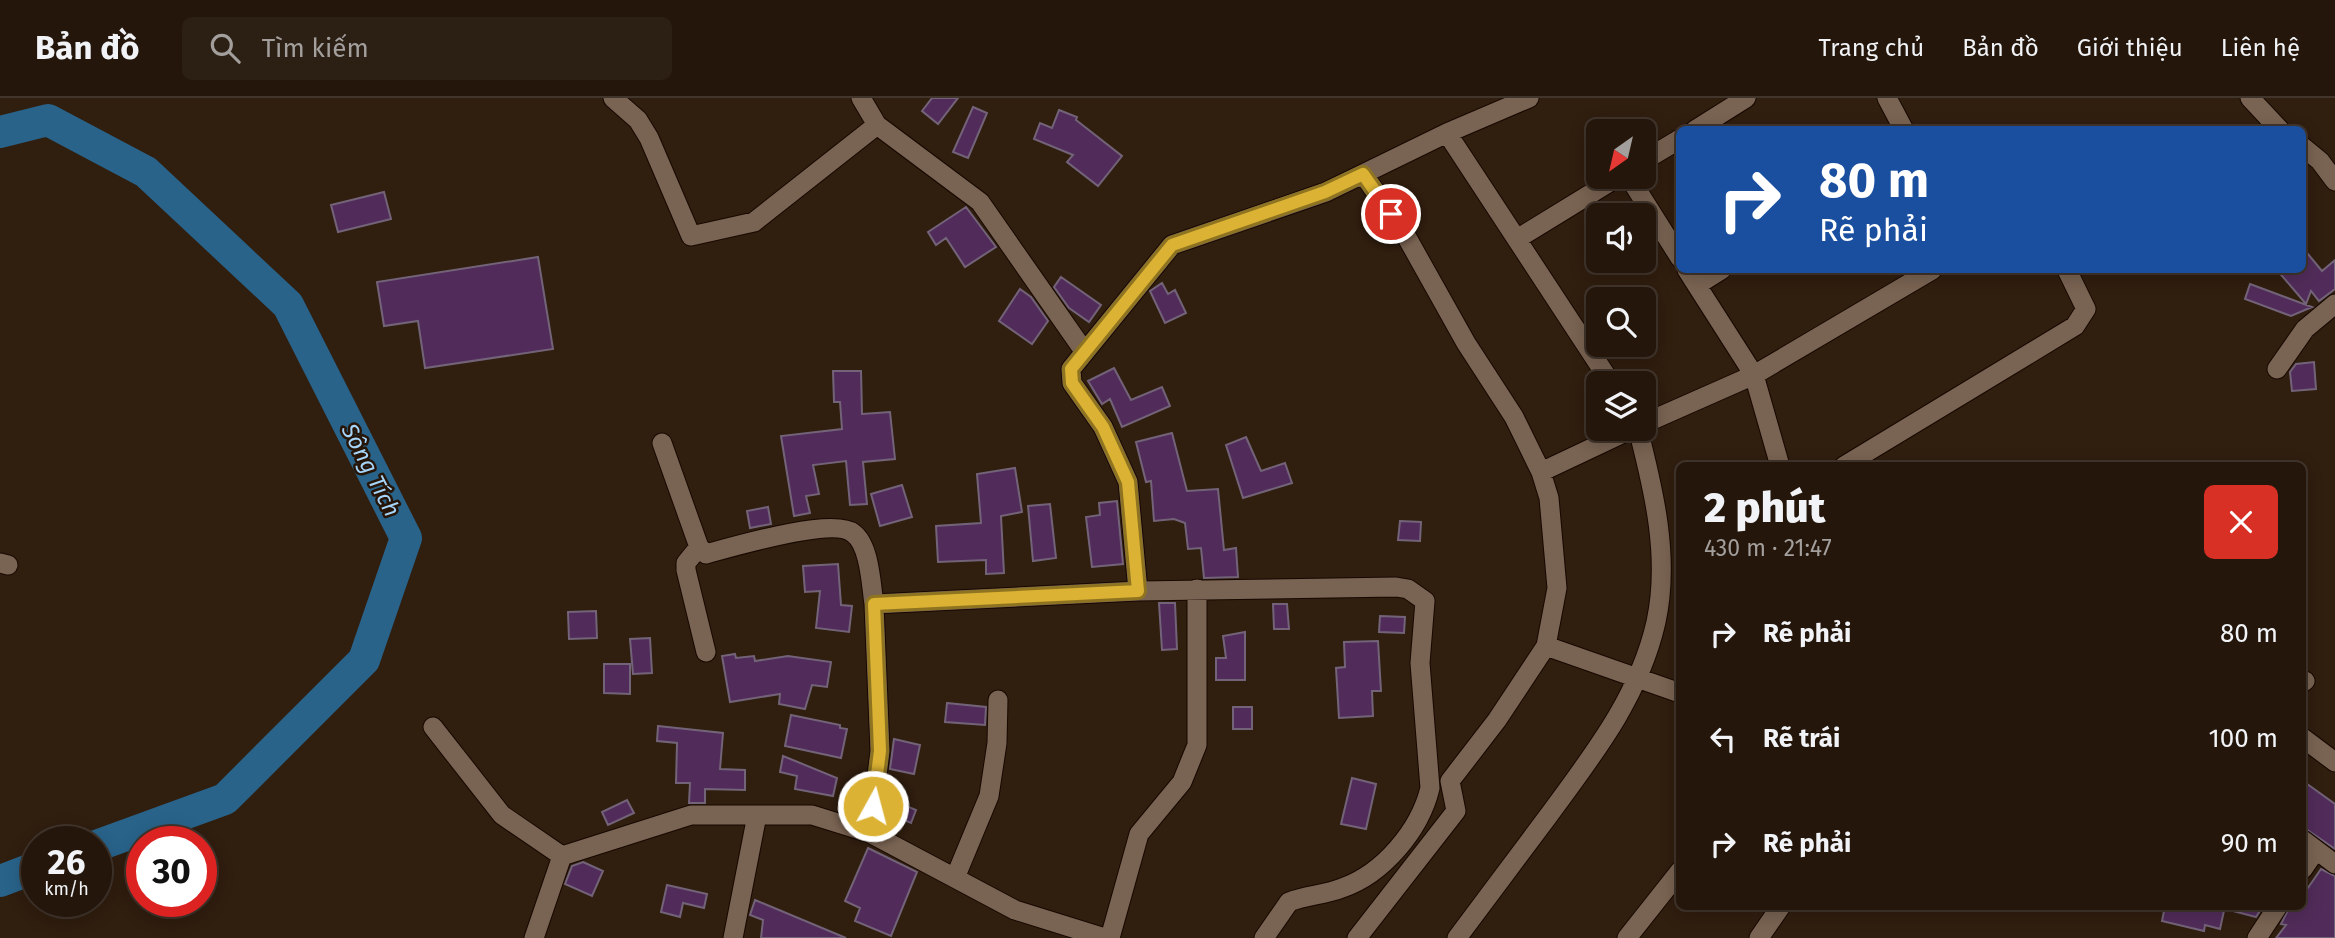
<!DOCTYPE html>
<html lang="vi">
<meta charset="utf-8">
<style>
:root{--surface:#24160b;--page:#2c1f14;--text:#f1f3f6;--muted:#a39f9d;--line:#41352c}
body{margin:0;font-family:"Fira Sans",sans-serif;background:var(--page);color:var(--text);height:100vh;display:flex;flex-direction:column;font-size:26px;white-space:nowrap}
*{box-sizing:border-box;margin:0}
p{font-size:23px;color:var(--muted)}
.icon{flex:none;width:38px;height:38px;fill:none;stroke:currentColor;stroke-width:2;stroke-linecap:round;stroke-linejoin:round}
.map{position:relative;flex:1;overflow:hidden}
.panel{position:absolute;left:1676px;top:364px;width:630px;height:448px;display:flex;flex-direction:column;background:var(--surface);border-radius:10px;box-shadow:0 4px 18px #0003,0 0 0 2px var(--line)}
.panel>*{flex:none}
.guide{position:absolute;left:1676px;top:28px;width:630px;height:147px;border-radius:10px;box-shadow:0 4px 18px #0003,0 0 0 2px var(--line);background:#1a4fa0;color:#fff;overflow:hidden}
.needle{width:46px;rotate:214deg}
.buttons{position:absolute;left:1586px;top:21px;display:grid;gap:14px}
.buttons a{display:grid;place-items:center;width:70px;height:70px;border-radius:10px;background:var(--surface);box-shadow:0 4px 18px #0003,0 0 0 2px var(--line);font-size:35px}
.speed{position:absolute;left:21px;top:728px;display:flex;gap:14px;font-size:35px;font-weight:700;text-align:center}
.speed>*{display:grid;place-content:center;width:91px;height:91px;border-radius:50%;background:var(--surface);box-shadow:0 4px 18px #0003,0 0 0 2px var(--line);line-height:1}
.speed small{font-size:18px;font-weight:400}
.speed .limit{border:10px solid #d22;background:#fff;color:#111}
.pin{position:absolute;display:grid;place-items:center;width:60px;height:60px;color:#fff;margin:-30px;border:4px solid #fff;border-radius:50%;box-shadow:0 2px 7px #0007}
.me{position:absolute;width:77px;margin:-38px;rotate:7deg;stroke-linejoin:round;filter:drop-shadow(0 0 5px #0008)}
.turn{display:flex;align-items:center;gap:24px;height:147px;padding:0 28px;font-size:32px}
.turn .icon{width:91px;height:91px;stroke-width:2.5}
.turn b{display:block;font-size:49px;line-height:60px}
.round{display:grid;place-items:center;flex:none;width:74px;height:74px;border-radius:10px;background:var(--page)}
.headline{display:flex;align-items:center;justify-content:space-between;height:119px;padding:0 28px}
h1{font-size:42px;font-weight:800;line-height:52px}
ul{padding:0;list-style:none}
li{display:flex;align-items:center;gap:21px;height:105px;padding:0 28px}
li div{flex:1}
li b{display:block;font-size:26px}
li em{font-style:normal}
header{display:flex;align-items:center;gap:42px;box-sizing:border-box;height:98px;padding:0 35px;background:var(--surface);border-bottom:2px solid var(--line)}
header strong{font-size:33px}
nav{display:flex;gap:38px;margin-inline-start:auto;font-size:24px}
.search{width:490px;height:63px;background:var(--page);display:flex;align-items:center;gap:18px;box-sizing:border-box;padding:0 24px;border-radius:10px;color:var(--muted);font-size:26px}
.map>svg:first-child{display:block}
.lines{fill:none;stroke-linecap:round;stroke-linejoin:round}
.river{stroke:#29638a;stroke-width:32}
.building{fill:#512c5a;stroke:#736378;stroke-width:2}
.street-casing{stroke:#170800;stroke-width:21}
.street{stroke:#796352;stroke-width:19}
.route-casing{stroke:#8e7421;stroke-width:18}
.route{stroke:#dbb233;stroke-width:12}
.labels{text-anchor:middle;stroke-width:5;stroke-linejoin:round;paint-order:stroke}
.water-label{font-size:23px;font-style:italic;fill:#a7d5fa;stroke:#261506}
</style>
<header>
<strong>Bản đồ</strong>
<div class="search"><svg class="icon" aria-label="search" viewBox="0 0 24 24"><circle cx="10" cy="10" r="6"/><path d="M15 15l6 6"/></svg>Tìm kiếm</div>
<nav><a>Trang chủ</a><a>Bản đồ</a><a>Giới thiệu</a><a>Liên hệ</a></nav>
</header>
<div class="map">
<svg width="2335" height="840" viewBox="0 0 2335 840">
<rect width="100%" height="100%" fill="#301e0f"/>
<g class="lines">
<path class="river" d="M0 34 48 22 146 74 288 207 406 440 364 562 225 701 96 748
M0 783 37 769"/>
</g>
<path class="building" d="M932 0H958L938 26 922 13Z
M973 9 987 15 968 60 953 54Z
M1059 12 1077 19 1076 22 1122 58 1098 88 1067 64 1073 57 1034 41 1040 25 1052 30Z
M384 94 391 121 338 134 331 107Z
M966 109 996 149 965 169 946 140 936 147 928 134Z
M2303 150 2322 173 2335 162V191L2319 203 2311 193 2306 206 2277 172H2303Z
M538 159 553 251 425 270 418 223 384 228 377 184Z
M1061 179 1101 207 1089 224 1069 210 1054 189Z
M1162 185 1168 196 1175 192 1186 215 1165 225 1150 193Z
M2250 186 2312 209 2291 218 2245 201Z
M1020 191 1031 199 1048 223 1032 246 999 223Z
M2314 264 2316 291 2292 293 2290 274 2296 266Z
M1114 270 1131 302 1162 289 1170 308 1122 329 1110 301 1102 306 1088 283Z
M833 273H861L862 316 890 314 895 361 863 364 867 406 850 407 846 363 813 367 819 396 806 398 810 415 794 418 781 338 842 331 840 304H834Z
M1172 335 1187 393 1218 391 1224 452 1236 450 1238 479 1204 480 1201 450 1188 451 1185 425 1174 421 1154 423 1151 383 1146 384 1136 344Z
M1246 339 1261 373 1285 365 1292 385 1243 400 1226 347Z
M1015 370 1022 414 1001 418 1004 475 986 476V462L938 464 936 428 981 425 977 376Z
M902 387 912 419 880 428 871 396Z
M1117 403 1123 466 1092 469 1086 419 1100 417 1099 405Z
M1050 406 1056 460 1033 463 1028 408Z
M768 409 771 426 750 430 747 413Z
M1400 423 1421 424 1420 443 1398 442Z
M838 466 841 507 852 508 849 534 816 530 820 493 805 494 803 468Z
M1159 505H1175L1177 551 1162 552Z
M1273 506H1287L1289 531H1274Z
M596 513 597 540 569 541 568 514Z
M1380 518 1405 519 1404 535 1379 534Z
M1245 534V582H1216V560H1226L1223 538Z
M650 540 652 575 633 576 630 541Z
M1378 543 1381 593H1372L1373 618 1339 620 1336 570 1345 569 1344 544Z
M735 556 736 560 754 558 755 563 788 558 831 564 827 589 812 587 805 611 779 606 780 596 730 604 722 558Z
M604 566H630V596L604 595Z
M947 605 986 609 985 627 945 624Z
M1233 609H1252V631H1233Z
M791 617 840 627V630L847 631 841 660 785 648Z
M658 628 723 635 720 671 745 672V692L705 691V705H689L690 685H676L677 645 657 643Z
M894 641 920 647 914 676 890 671Z
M783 658 837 680 833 698 795 691 797 678 780 674Z
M1352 680 1376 686 1366 731 1341 726Z
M2303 683 2335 706V751L2303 729Z
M887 700 916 712 911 725 885 714Z
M627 702 634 715 608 727 602 714Z
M868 750 917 774 891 838 855 823 860 810 845 803Z
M583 764 603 773 592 798 565 786 572 768Z
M2321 771 2335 778V840H2276L2286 827 2281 826 2290 808H2303V797Z
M667 787 707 796 704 810 683 805 680 819 661 814Z
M755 802 846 840H761L763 822 750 817Z
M2165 808H2225L2220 831 2205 827 2204 833 2162 823Z
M2233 808H2263L2256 819 2233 813Z"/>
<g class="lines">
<defs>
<path id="street" d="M613 0 638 22 649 40 691 138 754 124 877 27
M861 0 877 27 980 104 1084 253
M1887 0 1904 32
M2250 0 2280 32
M1695 32 1746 0
M1447 35 1611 285
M2303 49 2320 63 2335 83
M1643 63 1680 41
M1629 79 1680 160
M1517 141 1618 79
M1687 172 1754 277 1780 368
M1697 187 1721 172
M2277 271 2305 231 2335 206
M1643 326 1754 277 1932 172
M662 345 699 449 706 456C732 449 833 419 853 435 870 447 871 487 874 506
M1844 368 2075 228 2086 211 2067 172
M1541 374 1632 331
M699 449 686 465V472L706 554
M0 465 8 467
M1138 493 1396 489 1408 491 1425 503 1420 565 1430 690C1420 732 1383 776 1342 790 1325 797 1306 797 1289 804L1264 840
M1546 548 1680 595
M2303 584 2305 583
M433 629 502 717 562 758
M2303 640 2335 664
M870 735 880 653 874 506 1138 493 1128 384 1103 329 1072 285 1071 271 1172 147 1326 94 1447 35 1529 0
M2303 742 2335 766
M562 758 691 717H812L870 735 1015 812 1105 840
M2303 771 2316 752
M955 780 989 698 997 645 998 602
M534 840 562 758
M733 840 757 717
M1110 840 1139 736 1182 684 1197 647V491
M1357 840 1456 713 1450 683 1497 622 1546 548 1557 490 1549 400 1541 374 1514 319 1466 245 1405 136 1363 76
M1457 840C1488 799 1518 758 1549 717 1593 657 1639 599 1656 524 1670 460 1654 393 1638 331
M1627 840 1680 773
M1759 840 1781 808
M2257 840 2278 808"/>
</defs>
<use href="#street" class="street-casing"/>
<use href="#street" class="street"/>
</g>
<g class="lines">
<defs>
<path id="route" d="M873 708 880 653 874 506 1138 493 1128 384 1103 329 1072 285 1071 271 1172 147 1325 94 1363 76 1391 116"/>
</defs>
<use href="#route" class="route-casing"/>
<use href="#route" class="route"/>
</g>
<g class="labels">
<g class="water-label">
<text transform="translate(371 372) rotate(63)" y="8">Sông Tích</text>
</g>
</g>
</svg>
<div class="buttons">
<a><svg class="needle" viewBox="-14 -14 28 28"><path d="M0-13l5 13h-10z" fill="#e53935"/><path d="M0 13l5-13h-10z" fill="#a39f9d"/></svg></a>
<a><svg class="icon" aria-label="sound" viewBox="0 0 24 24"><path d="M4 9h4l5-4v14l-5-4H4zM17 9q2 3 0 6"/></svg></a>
<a><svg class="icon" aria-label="search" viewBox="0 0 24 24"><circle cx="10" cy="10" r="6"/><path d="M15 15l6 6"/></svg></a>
<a><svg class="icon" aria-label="layers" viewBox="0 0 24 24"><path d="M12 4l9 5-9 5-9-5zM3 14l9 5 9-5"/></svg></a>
</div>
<div class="speed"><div>26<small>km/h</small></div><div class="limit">30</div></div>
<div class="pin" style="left:1391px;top:116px;background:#d93025"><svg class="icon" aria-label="arrive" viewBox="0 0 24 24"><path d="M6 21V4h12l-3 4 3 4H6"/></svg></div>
<svg class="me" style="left:873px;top:708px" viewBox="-20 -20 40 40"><circle r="17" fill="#dbb233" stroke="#fff" stroke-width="3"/><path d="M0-11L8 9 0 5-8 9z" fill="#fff"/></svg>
<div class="guide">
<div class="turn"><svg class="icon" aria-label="right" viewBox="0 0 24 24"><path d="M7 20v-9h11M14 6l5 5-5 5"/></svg><div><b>80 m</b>Rẽ phải</div></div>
</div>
<section class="panel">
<div class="headline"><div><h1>2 phút</h1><p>430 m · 21:47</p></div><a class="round" style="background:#d93025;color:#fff"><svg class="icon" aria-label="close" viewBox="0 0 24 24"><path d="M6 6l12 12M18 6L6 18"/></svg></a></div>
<ul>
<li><svg class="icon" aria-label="right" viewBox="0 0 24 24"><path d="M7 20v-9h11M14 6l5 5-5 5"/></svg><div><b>Rẽ phải</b></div><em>80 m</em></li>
<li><svg class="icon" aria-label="left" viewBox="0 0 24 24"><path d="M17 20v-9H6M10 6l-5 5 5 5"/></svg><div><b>Rẽ trái</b></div><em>100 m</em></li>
<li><svg class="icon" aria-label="right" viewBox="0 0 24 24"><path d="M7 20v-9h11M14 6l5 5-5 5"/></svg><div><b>Rẽ phải</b></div><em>90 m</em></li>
</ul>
</section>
</div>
